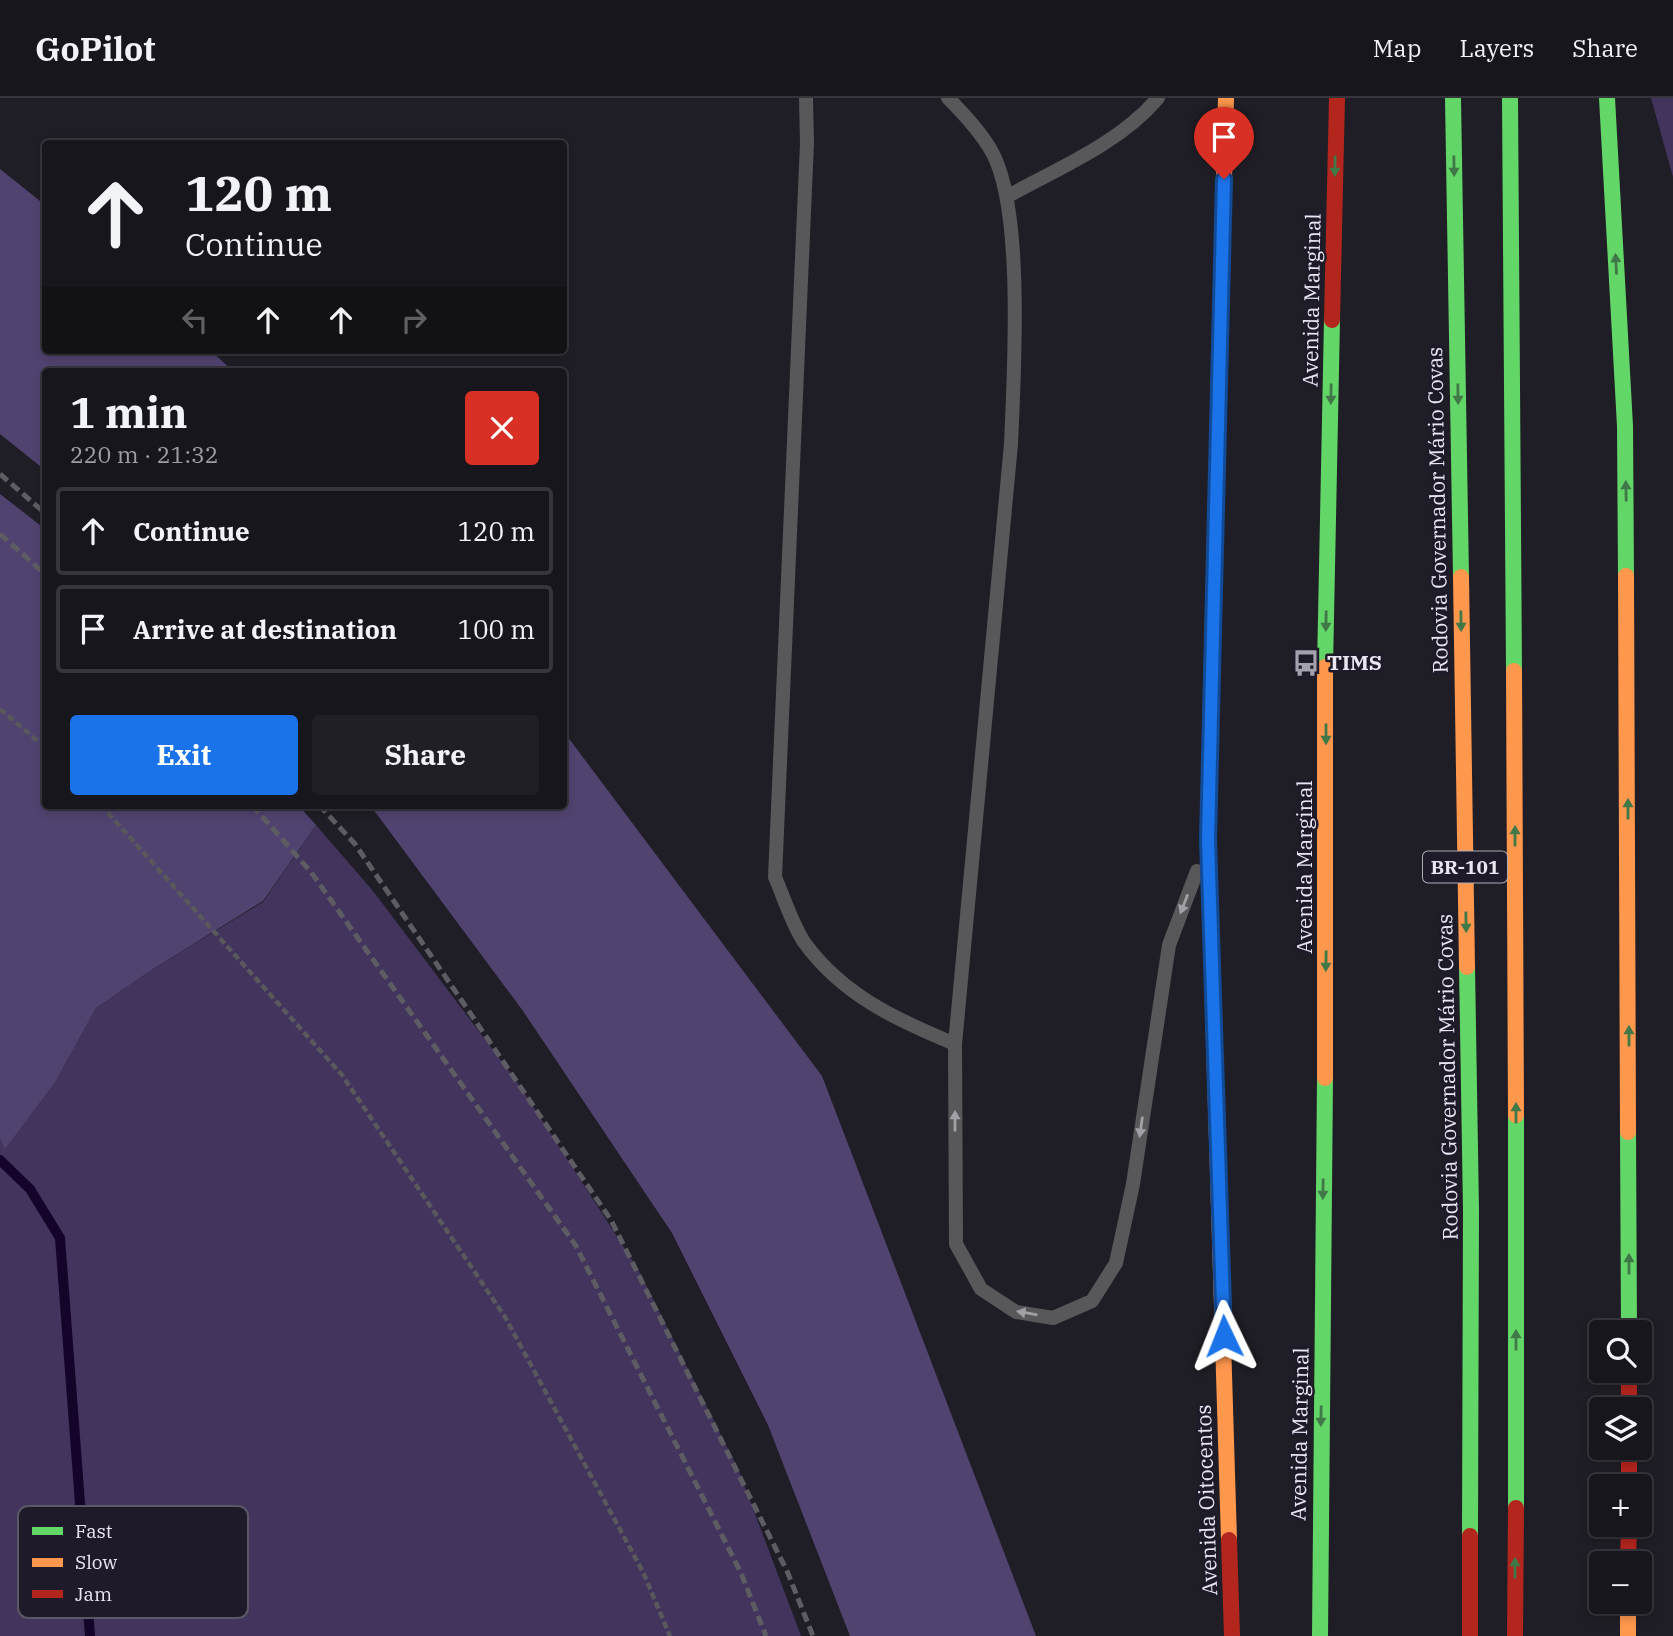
<!DOCTYPE html>
<meta charset="utf-8">
<style>
:root{--surface:#17161c;--page:#201f25;--text:#f1f3f6;--muted:#9e9fa3;--line:#36353b;--accent:#1a73e8}
body{margin:0;font-family:"IBM Plex Serif",serif;background:var(--page);color:var(--text);height:100vh;display:flex;flex-direction:column;font-size:26px;white-space:nowrap}
*{box-sizing:border-box;margin:0}
p{font-size:23px;color:var(--muted)}
.icon{flex:none;width:38px;height:38px;fill:none;stroke:currentColor;stroke-width:2;stroke-linecap:round;stroke-linejoin:round}
.map{position:relative;flex:1;overflow:hidden}
.sheet{position:absolute;left:42px;top:270px;width:525px;height:441px;display:flex;flex-direction:column;background:var(--surface);border-radius:7px;box-shadow:0 4px 10px #0003,0 0 0 2px var(--line)}
.sheet>*{flex:none}
.top-card{position:absolute;left:42px;top:42px;width:525px;height:214px;border-radius:7px;box-shadow:0 4px 10px #0003,0 0 0 2px var(--line);background:#17161c;color:var(--text);overflow:hidden}
.buttons{position:absolute;left:1589px;top:1222px;display:grid;gap:14px}
.buttons a{display:grid;place-items:center;width:63px;height:63px;border-radius:7px;background:var(--surface);box-shadow:0 4px 10px #0003,0 0 0 2px var(--line);font-size:35px}
.pin{position:absolute;display:grid;place-items:center;width:60px;height:60px;color:#fff;margin:-72px -30px;border-radius:50% 50% 50% 0;rotate:-45deg;box-shadow:0 0 7px #0007}
.pin .icon{rotate:45deg}
.me{position:absolute;width:77px;margin:-38px;rotate:358deg;stroke-linejoin:round;filter:drop-shadow(0 0 5px #0008)}
.turn{display:flex;align-items:center;gap:24px;height:147px;padding:0 28px;font-size:32px}
.turn .icon{width:91px;height:91px;stroke-width:2.5}
.turn b{display:block;font-size:49px;line-height:60px}
.lanes{display:flex;align-items:center;height:66px;padding:0 28px;background:#0003;justify-content:center;gap:35px;direction:ltr}
.lanes .off{opacity:.35}
.round{display:grid;place-items:center;flex:none;width:74px;height:74px;border-radius:7px;background:var(--page)}
.head{display:flex;align-items:center;justify-content:space-between;height:119px;padding:0 28px}
h1{font-size:42px;font-weight:700;line-height:52px}
.button{display:flex;gap:14px;margin-top:auto;padding:14px 28px}
.button a{flex:1;height:80px;border-radius:7px;background:var(--accent);color:#fff;font-size:28px;font-weight:700;line-height:80px;text-align:center}
.button a+a{background:var(--page);color:var(--text)}
ul{padding:0;list-style:none}
li{display:flex;align-items:center;gap:21px;height:88px;margin:0 14px 10px;padding:0 14px;border:4px solid var(--line);border-radius:7px}
li div{flex:1}
li b{display:block;font-size:26px}
li em{font-style:normal}
header{display:flex;align-items:center;gap:42px;box-sizing:border-box;height:98px;padding:0 35px;background:var(--surface);border-bottom:2px solid var(--line)}
header strong{font-size:33px}
nav{display:flex;gap:38px;margin-inline-start:auto;font-size:24px}
.map>svg:first-child{display:block}
.green{fill:#42345d}
.forest{fill:#514370}
.lines{fill:none;stroke-linecap:round;stroke-linejoin:round}
.stream{stroke:#14042a;stroke-width:10}
.path{stroke:#59585c;stroke-width:4.5;stroke-dasharray:7 3.5;stroke-linecap:butt}
.lane{stroke:#58585b;stroke-width:14}
.fast{stroke:#63d668;stroke-width:16}
.slow{stroke:#ff974d;stroke-width:16}
.jam{stroke:#b3261e;stroke-width:16}
.rail{stroke:#5d5c62;stroke-width:5;stroke-dasharray:10 5;stroke-linecap:butt}
.oneway{fill:#407848}
.oneway2{fill:#a1a0a6}
.route-casing{stroke:#114b97;stroke-width:18}
.route{stroke:#1a73e8;stroke-width:12}
.labels{text-anchor:middle;stroke-width:5;stroke-linejoin:round;paint-order:stroke}
.shield{fill:#1e1a29;stroke:#adaab6;stroke-width:2}
.shield-label{font-size:19px;font-weight:bold;fill:#eae7f2}
.street-label{font-size:21px;fill:#eae7f2;stroke:#1e1a29}
.poi-label{font-size:21px;font-weight:bold;fill:#eae7f2;stroke:#1e1a29;text-anchor:start}
.key{fill:#1e1a29;stroke:#5b5865;stroke-width:2}
.key-label{font-size:19px;fill:#eae7f2}
</style>
<header>
<strong>GoPilot</strong>
<nav><a>Map</a><a>Layers</a><a>Share</a></nav>
</header>
<div class="map">
<svg width="1673" height="1538" viewBox="0 0 1673 1538">
<rect width="100%" height="100%" fill="#1f1e26"/>
<path class="green" d="M1651 0H1673V79Z
M316 727 373 793 518 985 638 1171 739 1373 801 1538H0V1041L5 1050 56 983 96 910 153 871 263 804Z"/>
<path class="forest" d="M0 71 45 107 46 252H210L233 273H46L45 372 0 336Z
M0 396 45 431 46 707H298L316 727 263 803 153 871 96 910 56 983 5 1051 0 1041Z
M564 634 822 978 1036 1538H850L768 1327 672 1135 523 913 370 707H564Z"/>
<g class="lines">
<path class="stream" d="M0 1062 30 1091 60 1140 90 1538"/>
<path class="path" d="M0 611 46 650
M101 707 342 977 505 1219 643 1474 670 1538"/>
<path class="lane" d="M806 0 807 45 775 779C784 800 792 826 804 844 842 897 897 922 955 946
M948 0C964 16 981 34 992 54 1024 112 1014 276 1011 346L955 946 956 1146 981 1191 1016 1214 1053 1220 1092 1203 1116 1165 1133 1086 1169 847 1197 773
M1008 98C1059 70 1120 45 1158 0"/>
<path class="fast" d="M1453 0 1461 479
M1510 0 1514 573
M1607 0 1625 328 1626 478
M1212 558 1208 742 1214 943
M1325 569 1332 222
M1467 869 1471 1112 1470 1438
M1628 1034 1629 1234
M1516 1410V1017
M1320 1538 1325 980"/>
<path class="slow" d="M1626 478 1628 1034
M1461 479 1467 869
M1212 558 1226 0
M1325 569V980
M1514 573 1516 1017
M1214 943 1229 1442
M1628 1503V1538"/>
<path class="jam" d="M1332 222 1337 0
M1629 1272V1311
M1629 1349V1388
M1229 1442 1232 1538
M1628 1465 1629 1426
M1470 1538V1438
M1515 1538 1516 1410"/>
<path class="rail" d="M0 376 46 416
M0 436 46 477
M252 707 311 774 576 1148 741 1475 766 1538
M319 707 355 746 611 1122 787 1473 813 1538"/>
</g>
<defs><path id="oneway-solid" d="M-6-.8H1V-3.2L6.5 0L1 3.2V.8H-6Z" transform="scale(1.75)"/></defs>
<g class="oneway">
<use href="#oneway-solid" transform="translate(1335 68) rotate(91)"/>
<use href="#oneway-solid" transform="translate(1454 68) rotate(89)"/>
<use href="#oneway-solid" transform="translate(1616 166) rotate(-93)"/>
<use href="#oneway-solid" transform="translate(1331 296) rotate(91)"/>
<use href="#oneway-solid" transform="translate(1458 296) rotate(89)"/>
<use href="#oneway-solid" transform="translate(1626 393) rotate(-91)"/>
<use href="#oneway-solid" transform="translate(1326 523) rotate(91)"/>
<use href="#oneway-solid" transform="translate(1461 523) rotate(89)"/>
<use href="#oneway-solid" transform="translate(1326 636) rotate(90)"/>
<use href="#oneway-solid" transform="translate(1628 711) rotate(-90)"/>
<use href="#oneway-solid" transform="translate(1515 738) rotate(-90)"/>
<use href="#oneway-solid" transform="translate(1466 824) rotate(89)"/>
<use href="#oneway-solid" transform="translate(1326 863) rotate(91)"/>
<use href="#oneway-solid" transform="translate(1629 938) rotate(-90)"/>
<use href="#oneway-solid" transform="translate(1516 1015) rotate(-90)"/>
<use href="#oneway-solid" transform="translate(1323 1091) rotate(91)"/>
<use href="#oneway-solid" transform="translate(1629 1166) rotate(-90)"/>
<use href="#oneway-solid" transform="translate(1516 1242) rotate(-90)"/>
<use href="#oneway-solid" transform="translate(1321 1318) rotate(91)"/>
<use href="#oneway-solid" transform="translate(1515 1470) rotate(-90)"/>
</g>
<g class="oneway2">
<use href="#oneway-solid" transform="translate(1184 806) rotate(111)"/>
<use href="#oneway-solid" transform="translate(955 1023) rotate(-90)"/>
<use href="#oneway-solid" transform="translate(1141 1029) rotate(98)"/>
<use href="#oneway-solid" transform="translate(1027 1215) rotate(-170)"/>
</g>
<g class="lines">
<defs>
<path id="route" d="M1224 1238 1208 742 1224 81"/>
</defs>
<use href="#route" class="route-casing"/>
<use href="#route" class="route"/>
</g>
<defs>
<symbol id="bus-bare" viewBox="-9 -9 18 18"><path d="M-5-6H5V4H4V6H2V4H-2V6H-4V4H-5ZM-3.5-4V0h7V-4ZM-3.5 1.2v1.5H-2V1.2ZM2 1.2v1.5H3.5V1.2Z" fill="#a3a1ab" stroke="#1e1a29" stroke-width="2.5" paint-order="stroke"/></symbol>
</defs>
<g fill-rule="evenodd">
<use href="#bus-bare" x="1287" y="546" width="38" height="38"/>
</g>
<g class="labels">
<rect class="shield" x="1423" y="753.5" width="84" height="31" rx="5"/>
<g class="shield-label">
<text x="1465" y="776">BR-101</text>
</g>
<g class="street-label">
<text transform="translate(1312 202) rotate(-89)" y="7">Avenida Marginal</text>
<text transform="translate(1438 412) rotate(-91)" y="7">Rodovia Governador Mário Covas</text>
<text transform="translate(1305 769) rotate(-90)" y="7">Avenida Marginal</text>
<text transform="translate(1448 979) rotate(-91)" y="7">Rodovia Governador Mário Covas</text>
<text transform="translate(1300 1336) rotate(-89)" y="7">Avenida Marginal</text>
<text transform="translate(1207 1402) rotate(-92)" y="7">Avenida Oitocentos</text>
</g>
<g class="poi-label">
<text x="1327" y="572">TIMS</text>
</g>
</g>
<rect x="18" y="1408" width="230" height="112" rx="10" class="key"/>
<rect x="32" y="1429" width="31" height="8" fill="#63d668"/>
<rect x="32" y="1460" width="31" height="9" fill="#ff974d"/>
<rect x="32" y="1492" width="31" height="8" fill="#b3261e"/>
<g class="key-label">
<text x="75" y="1440">Fast</text>
<text x="75" y="1471">Slow</text>
<text x="75" y="1503">Jam</text>
</g>
</svg>
<div class="buttons">
<a><svg class="icon" aria-label="search" viewBox="0 0 24 24"><circle cx="10" cy="10" r="6"/><path d="M15 15l6 6"/></svg></a>
<a><svg class="icon" aria-label="layers" viewBox="0 0 24 24"><path d="M12 4l9 5-9 5-9-5zM3 14l9 5 9-5"/></svg></a>
<a>+</a>
<a>−</a>
</div>
<div class="pin" style="left:1224px;top:81px;background:#d93025"><svg class="icon" aria-label="arrive" viewBox="0 0 24 24"><path d="M6 21V4h12l-3 4 3 4H6"/></svg></div>
<svg class="me" style="left:1224px;top:1238px" viewBox="-20 -20 40 40"><path d="M0-17L14 15 0 8-14 15z" fill="#1a73e8" stroke="#fff" stroke-width="4"/></svg>
<div class="top-card">
<div class="turn"><svg class="icon" aria-label="ahead" viewBox="0 0 24 24"><path d="M12 20V5M6 11l6-6 6 6"/></svg><div><b>120 m</b>Continue</div></div>
<div class="lanes"><svg class="icon off" aria-label="left" viewBox="0 0 24 24"><path d="M17 20v-9H6M10 6l-5 5 5 5"/></svg><svg class="icon" aria-label="ahead" viewBox="0 0 24 24"><path d="M12 20V5M6 11l6-6 6 6"/></svg><svg class="icon" aria-label="ahead" viewBox="0 0 24 24"><path d="M12 20V5M6 11l6-6 6 6"/></svg><svg class="icon off" aria-label="right" viewBox="0 0 24 24"><path d="M7 20v-9h11M14 6l5 5-5 5"/></svg></div>
</div>
<section class="sheet">
<div class="head"><div><h1>1 min</h1><p>220 m · 21:32</p></div><a class="round" style="background:#d93025;color:#fff"><svg class="icon" aria-label="close" viewBox="0 0 24 24"><path d="M6 6l12 12M18 6L6 18"/></svg></a></div>
<ul>
<li><svg class="icon" aria-label="ahead" viewBox="0 0 24 24"><path d="M12 20V5M6 11l6-6 6 6"/></svg><div><b>Continue</b></div><em>120 m</em></li>
<li><svg class="icon" aria-label="arrive" viewBox="0 0 24 24"><path d="M6 21V4h12l-3 4 3 4H6"/></svg><div><b>Arrive at destination</b></div><em>100 m</em></li>
</ul>
<div class="button"><a>Exit</a><a>Share</a></div>
</section>
</div>
